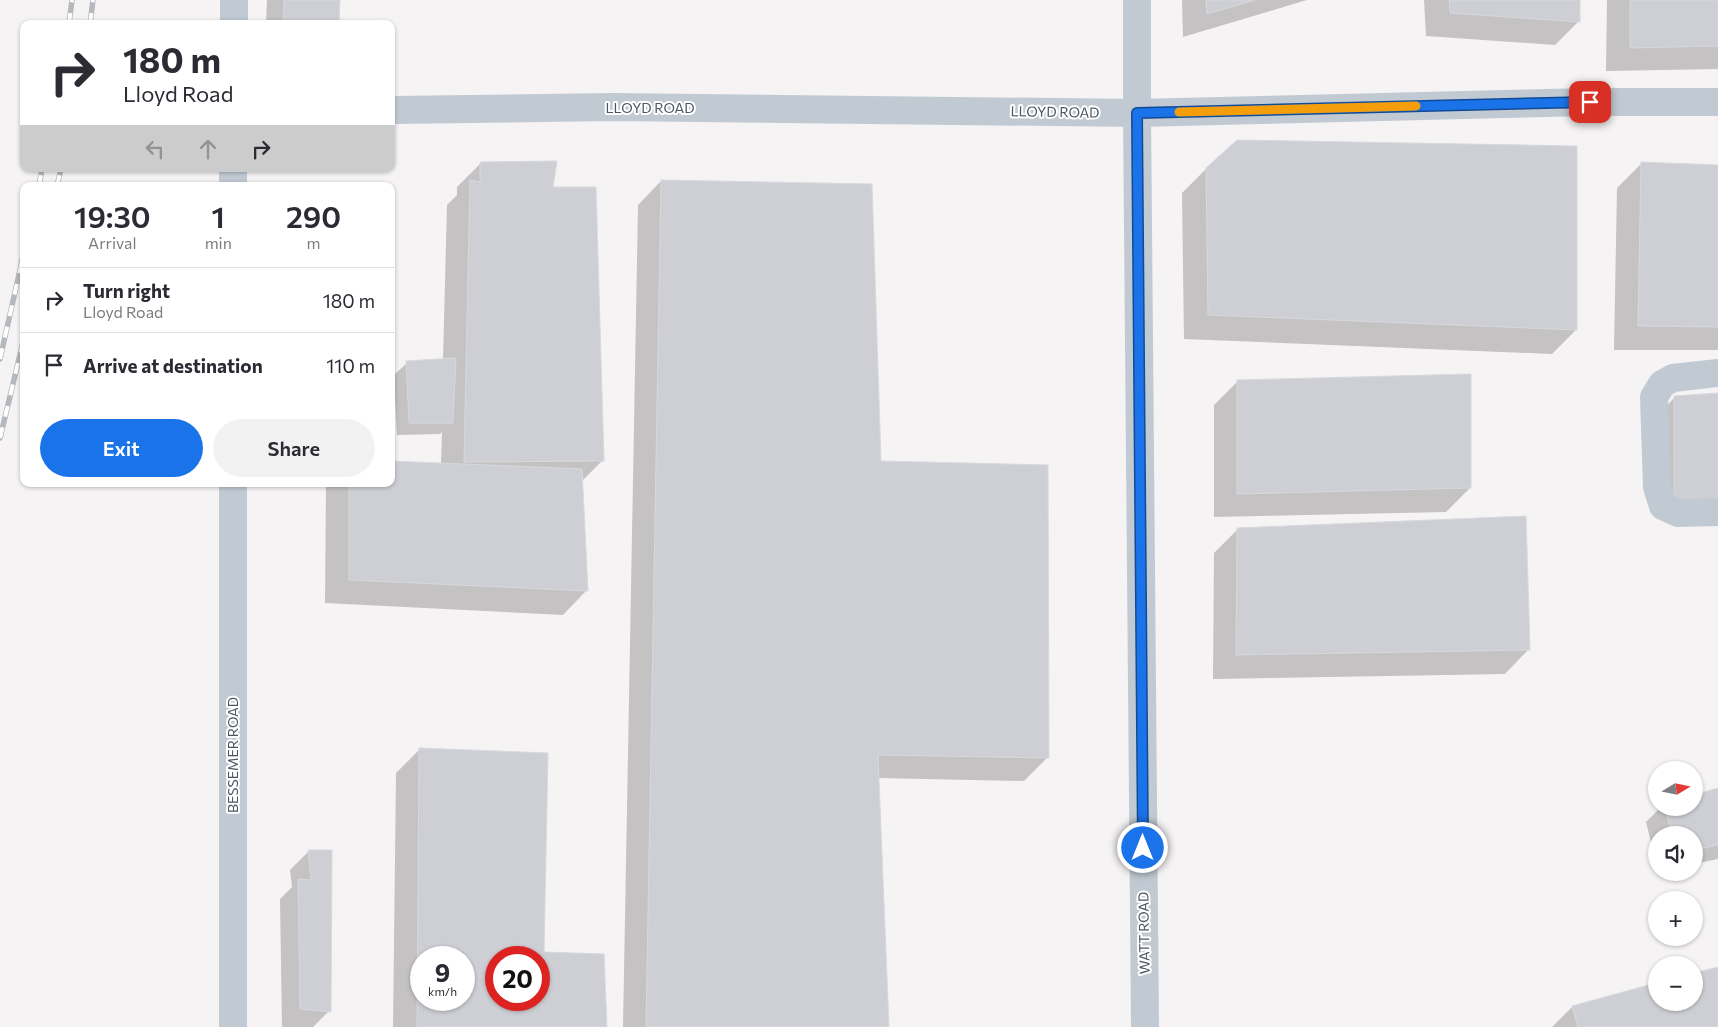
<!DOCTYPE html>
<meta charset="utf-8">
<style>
:root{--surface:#fff;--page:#f2f2f3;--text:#2b2b33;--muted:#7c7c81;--line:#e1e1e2;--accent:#1a73e8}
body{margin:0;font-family:Commissioner,sans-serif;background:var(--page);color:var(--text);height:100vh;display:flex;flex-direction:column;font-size:19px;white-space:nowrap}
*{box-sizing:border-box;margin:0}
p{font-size:16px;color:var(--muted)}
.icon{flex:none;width:28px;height:28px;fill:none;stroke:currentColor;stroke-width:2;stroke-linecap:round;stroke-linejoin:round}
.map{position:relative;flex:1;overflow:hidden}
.side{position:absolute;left:20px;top:182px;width:375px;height:305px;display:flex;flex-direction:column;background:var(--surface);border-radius:10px;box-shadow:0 1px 4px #0004}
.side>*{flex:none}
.hud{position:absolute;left:20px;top:20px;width:375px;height:152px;border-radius:10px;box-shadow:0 1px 4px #0004;background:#fff;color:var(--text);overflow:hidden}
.needle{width:32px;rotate:80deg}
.tools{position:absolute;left:1648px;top:761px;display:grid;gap:10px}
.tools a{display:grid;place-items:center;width:55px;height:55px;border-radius:50%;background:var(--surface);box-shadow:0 1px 4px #0004;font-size:25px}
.speed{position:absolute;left:410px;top:946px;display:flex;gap:10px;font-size:25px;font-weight:700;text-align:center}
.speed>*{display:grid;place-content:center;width:65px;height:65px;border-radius:50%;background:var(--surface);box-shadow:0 1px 4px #0004;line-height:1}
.speed small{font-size:12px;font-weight:400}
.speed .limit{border:8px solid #d22;background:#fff;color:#111}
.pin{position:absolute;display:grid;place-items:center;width:42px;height:42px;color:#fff;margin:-21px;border-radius:10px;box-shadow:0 2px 8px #0006}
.me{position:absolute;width:55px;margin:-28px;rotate:0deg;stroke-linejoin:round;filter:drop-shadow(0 0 4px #0008)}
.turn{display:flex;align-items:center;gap:18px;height:105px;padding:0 20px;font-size:22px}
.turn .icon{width:65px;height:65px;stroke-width:2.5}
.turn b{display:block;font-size:35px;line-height:42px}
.lanes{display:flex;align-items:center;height:48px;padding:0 20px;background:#0003;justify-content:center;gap:25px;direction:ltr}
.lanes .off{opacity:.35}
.eta{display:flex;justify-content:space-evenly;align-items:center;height:85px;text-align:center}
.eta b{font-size:30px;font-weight:600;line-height:35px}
.button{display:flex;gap:10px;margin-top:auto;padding:10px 20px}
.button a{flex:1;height:58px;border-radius:30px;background:var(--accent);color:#fff;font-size:20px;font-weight:600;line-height:58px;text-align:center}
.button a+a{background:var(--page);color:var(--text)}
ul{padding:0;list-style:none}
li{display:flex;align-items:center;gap:15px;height:65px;padding:0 20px;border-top:1px solid var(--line)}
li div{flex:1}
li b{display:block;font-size:19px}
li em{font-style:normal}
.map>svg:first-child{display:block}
.shadow{fill:#0003;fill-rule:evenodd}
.building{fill:#cdcfd5;stroke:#d7d9de;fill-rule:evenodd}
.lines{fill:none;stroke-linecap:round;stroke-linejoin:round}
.minor{stroke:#c1cad2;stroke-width:28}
.rail-casing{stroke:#b5b8bd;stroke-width:5.5}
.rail{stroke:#fff;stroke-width:4;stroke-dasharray:11;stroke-linecap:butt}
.route-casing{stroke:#114b97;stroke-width:12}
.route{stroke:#1a73e8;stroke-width:9}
.slow{stroke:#f59e0b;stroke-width:9}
.labels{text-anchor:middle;stroke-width:4;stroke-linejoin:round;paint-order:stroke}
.street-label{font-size:14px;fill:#4a5661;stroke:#fff}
</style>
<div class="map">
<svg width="1718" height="1027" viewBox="0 0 1718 1027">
<rect width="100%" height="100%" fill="#f5f3f3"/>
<path class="shadow" d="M267 0H339L337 24H266Z
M1182 0H1307L1183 37Z
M1424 0H1579V21L1555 45 1426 36Z
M1607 0H1718V69L1606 71Z
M481 163 552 189 603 460 581 482 586 591 563 615 325 603 326 484H391L441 464 442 432 440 434 397 435 394 375 407 363 443 360 447 205 457 195V187Z
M1641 164 1718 166V349L1717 350H1614L1617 188Z
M1206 169 1576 330 1552 354 1184 339 1182 193Z
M661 181 880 462 1048 757 1024 781 878 778 888 1027H623L638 205Z
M1237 382 1470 488 1446 512 1214 517V405Z
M1718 394V516L1656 518 1657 416 1675 397Z
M1238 529 1528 650 1505 674 1213 679 1214 553Z
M420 749 543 954 605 1027H393L396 773ZM421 958H464V1000H421ZM496 958H539V1000H496Z
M1718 790V859L1694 864V835H1656V863L1646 822 1660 808H1694V796Z
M308 852 329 1011 313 1027H282L280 899 292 887 290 870Z
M1718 968V1027H1552L1572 1007 1656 985V1002H1694V975Z"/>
<path class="building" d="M284 0H340L339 24H283Z
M1206 0H1255L1207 14Z
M1449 0H1580V22L1450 13Z
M1630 0H1718V46L1630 48Z
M1237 140 1577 146V330L1208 315 1206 168Z
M557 161 553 187H596L604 461 464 462 470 180 480 182V162Z
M1641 162 1718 165V327L1638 326Z
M661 180 872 184 881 461 1048 465 1049 758 878 755 889 1027H646Z
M456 358 453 423H409L406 361Z
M1471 374V488L1237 494V380Z
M1718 393V498L1674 500V396Z
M391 461 582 469 588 591 349 580V484H391Z
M1526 516 1530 650 1236 655 1237 528Z
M419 748 548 753 544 952 604 954 607 1027H417ZM421 958H464V1000H421ZM496 958H539V1000H496Z
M1718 788V845L1694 850V835H1672L1665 808H1694V795Z
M308 850H332L331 1012 300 1009 298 879 311 880Z
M1718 967V1027H1578L1572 1006 1656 983V1002H1694V973Z"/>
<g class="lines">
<path class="minor" d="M1137 0V113L1145 1027
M234 24V0
M391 110 613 107 1137 113 1590 102H1718
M233 186V169
M1718 373 1673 378 1662 384 1654 397 1657 487 1663 506 1678 513 1718 512
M233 1027V484"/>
<defs>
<path id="rail" d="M69 24 72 0
M90 24 93 0
M39 186 42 169
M57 186 61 169
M0 359 24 252
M0 438 24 338"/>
</defs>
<use href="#rail" class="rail-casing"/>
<use href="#rail" class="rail"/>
</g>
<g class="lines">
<defs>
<path id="route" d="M1143 848 1137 113 1590 102"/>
</defs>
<use href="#route" class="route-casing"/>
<use href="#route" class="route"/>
<path class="slow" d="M1179 112 1416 106"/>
</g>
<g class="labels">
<g class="street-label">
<text x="650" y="113">LLOYD ROAD</text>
<text transform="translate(1055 112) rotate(1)" y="5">LLOYD ROAD</text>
<text transform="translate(233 755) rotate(-90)" y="5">BESSEMER ROAD</text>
<text transform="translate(1144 933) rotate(-91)" y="5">WATT ROAD</text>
</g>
</g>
</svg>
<div class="tools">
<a><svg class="needle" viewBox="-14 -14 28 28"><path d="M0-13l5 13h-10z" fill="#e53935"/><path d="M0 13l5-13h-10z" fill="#7c7c81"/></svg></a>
<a><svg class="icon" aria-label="sound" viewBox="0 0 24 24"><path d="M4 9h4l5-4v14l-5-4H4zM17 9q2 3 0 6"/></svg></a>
<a>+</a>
<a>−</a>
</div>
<div class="speed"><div>9<small>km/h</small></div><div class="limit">20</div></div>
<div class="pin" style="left:1590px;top:102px;background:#d93025"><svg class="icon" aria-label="arrive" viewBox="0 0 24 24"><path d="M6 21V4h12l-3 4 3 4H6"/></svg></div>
<svg class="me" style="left:1143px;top:848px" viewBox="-20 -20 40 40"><circle r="17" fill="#1a73e8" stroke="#fff" stroke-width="3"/><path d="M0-11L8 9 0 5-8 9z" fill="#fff"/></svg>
<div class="hud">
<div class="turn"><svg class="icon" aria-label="right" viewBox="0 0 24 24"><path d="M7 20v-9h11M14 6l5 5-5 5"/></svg><div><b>180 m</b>Lloyd Road</div></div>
<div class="lanes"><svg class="icon off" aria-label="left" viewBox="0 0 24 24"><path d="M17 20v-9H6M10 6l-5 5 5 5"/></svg><svg class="icon off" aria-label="ahead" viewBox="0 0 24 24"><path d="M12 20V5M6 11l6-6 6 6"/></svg><svg class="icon" aria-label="right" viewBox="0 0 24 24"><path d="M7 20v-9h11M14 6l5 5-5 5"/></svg></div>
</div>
<section class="side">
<div class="eta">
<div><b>19:30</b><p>Arrival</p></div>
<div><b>1</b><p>min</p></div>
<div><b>290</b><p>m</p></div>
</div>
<ul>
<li><svg class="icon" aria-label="right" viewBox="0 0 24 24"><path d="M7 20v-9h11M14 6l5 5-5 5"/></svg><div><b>Turn right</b><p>Lloyd Road</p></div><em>180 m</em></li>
<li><svg class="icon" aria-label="arrive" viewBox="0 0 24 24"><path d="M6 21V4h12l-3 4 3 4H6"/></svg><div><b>Arrive at destination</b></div><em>110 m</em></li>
</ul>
<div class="button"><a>Exit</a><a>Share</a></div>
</section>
</div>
